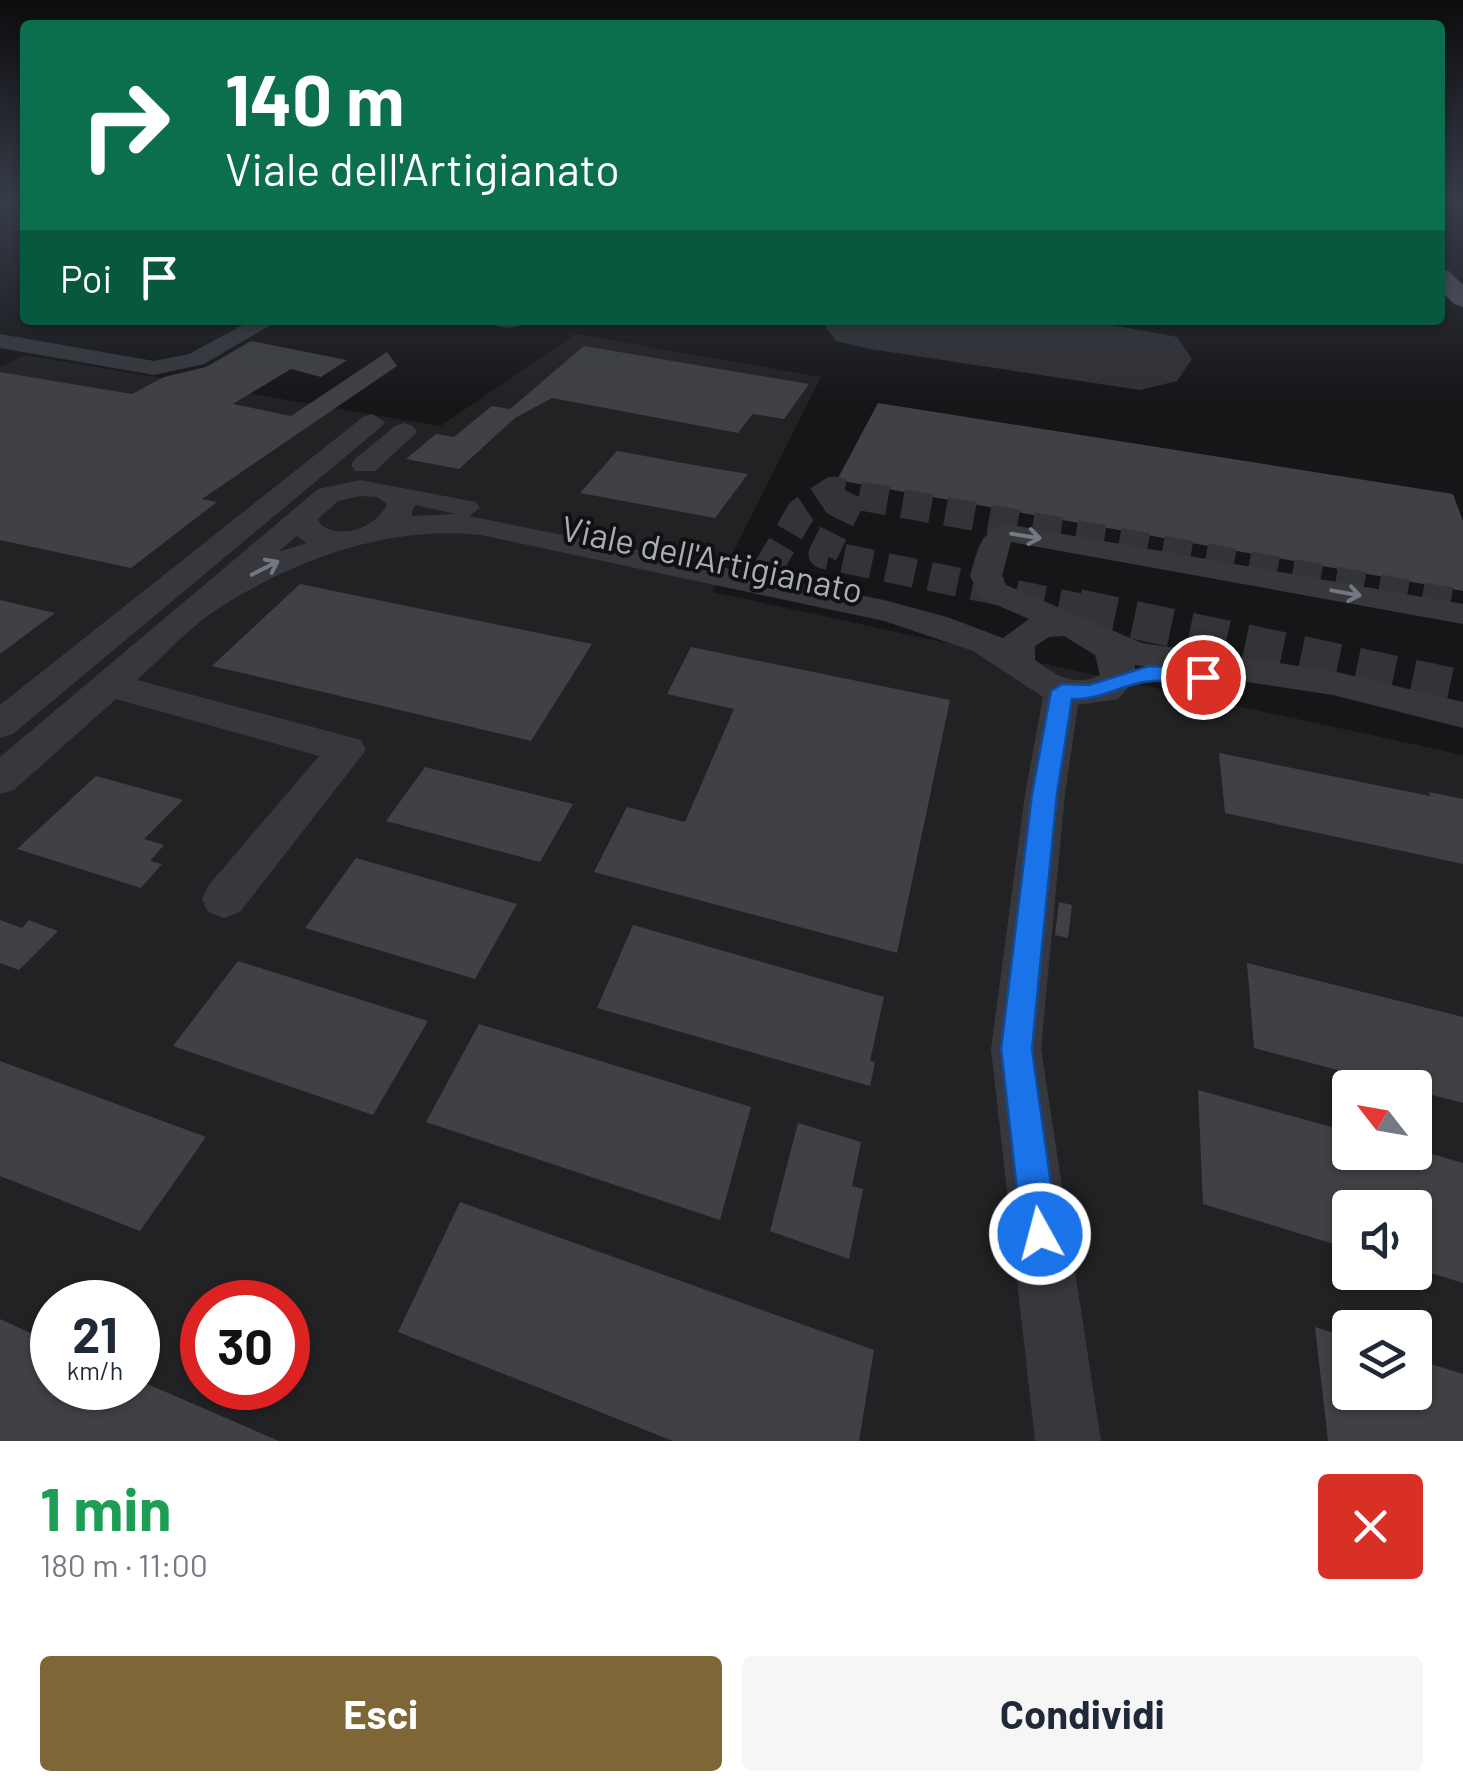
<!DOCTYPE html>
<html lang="it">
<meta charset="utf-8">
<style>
:root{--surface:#fff;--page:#f6f6f7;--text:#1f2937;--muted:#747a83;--accent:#7e6636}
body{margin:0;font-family:Barlow,sans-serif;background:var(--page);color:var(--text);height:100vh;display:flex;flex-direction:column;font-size:38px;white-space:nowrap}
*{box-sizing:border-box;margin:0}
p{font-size:32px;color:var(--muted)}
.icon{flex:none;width:55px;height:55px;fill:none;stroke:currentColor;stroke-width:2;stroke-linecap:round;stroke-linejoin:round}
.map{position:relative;height:1441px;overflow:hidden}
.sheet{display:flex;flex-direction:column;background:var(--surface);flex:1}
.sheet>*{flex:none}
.hud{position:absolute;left:20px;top:20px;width:1425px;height:305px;border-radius:10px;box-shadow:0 2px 8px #0004;background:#0b6e4f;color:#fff;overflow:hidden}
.needle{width:65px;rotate:301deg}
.fabs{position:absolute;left:1332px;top:1070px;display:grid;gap:20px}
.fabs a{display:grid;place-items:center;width:100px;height:100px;border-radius:10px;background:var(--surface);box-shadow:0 2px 8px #0004;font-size:50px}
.speed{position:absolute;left:30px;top:1280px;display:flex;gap:20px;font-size:50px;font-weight:700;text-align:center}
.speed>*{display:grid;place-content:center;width:130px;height:130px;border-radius:50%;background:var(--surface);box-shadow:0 2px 8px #0004;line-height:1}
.speed small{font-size:25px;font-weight:400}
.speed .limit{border:15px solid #d22;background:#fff;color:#111}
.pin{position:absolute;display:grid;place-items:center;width:85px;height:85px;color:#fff;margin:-42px;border:5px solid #fff;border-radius:50%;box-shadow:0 2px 10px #0007}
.me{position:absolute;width:110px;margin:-55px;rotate:353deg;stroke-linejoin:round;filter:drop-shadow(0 0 8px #0008)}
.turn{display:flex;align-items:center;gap:35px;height:210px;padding:0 40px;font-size:45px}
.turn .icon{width:130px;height:130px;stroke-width:2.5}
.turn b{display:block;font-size:70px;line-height:85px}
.then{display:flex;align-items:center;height:95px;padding:0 40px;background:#0003;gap:20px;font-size:38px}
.round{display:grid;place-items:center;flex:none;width:105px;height:105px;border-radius:10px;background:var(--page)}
.headline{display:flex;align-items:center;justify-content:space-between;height:170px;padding:0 40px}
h1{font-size:60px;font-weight:700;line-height:75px;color:#1e9e55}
.cta{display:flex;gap:20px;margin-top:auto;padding:20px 40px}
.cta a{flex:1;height:115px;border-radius:10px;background:var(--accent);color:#fff;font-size:40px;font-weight:700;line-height:115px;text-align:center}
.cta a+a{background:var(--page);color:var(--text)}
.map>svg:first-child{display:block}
.built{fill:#222225;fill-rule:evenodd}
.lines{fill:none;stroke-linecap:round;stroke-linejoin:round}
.runway{fill:#303135;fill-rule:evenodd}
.building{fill:#404145}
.minor-tunnel-far1{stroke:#333438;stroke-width:29;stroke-dasharray:29 15;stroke-linecap:butt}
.minor-tunnel{stroke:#333438;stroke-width:38;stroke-dasharray:38 19;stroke-linecap:butt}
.minor{fill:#37383d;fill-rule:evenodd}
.major{fill:#53555c;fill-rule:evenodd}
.oneway{stroke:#757881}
.route{fill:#1a73e8;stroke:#114b97;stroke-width:2.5}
.labels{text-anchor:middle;stroke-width:8;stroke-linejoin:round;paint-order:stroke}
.street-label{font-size:35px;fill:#a8adb8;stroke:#111113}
</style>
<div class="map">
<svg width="1463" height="1441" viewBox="0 0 1463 1441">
<rect width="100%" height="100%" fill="#161618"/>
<path class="built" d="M576 334 821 377 713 592 1463 755V1441H0V367L25 355 440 426ZM1350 1088H1415V1152H1350ZM1350 1208H1415V1272H1350ZM52 1302H138V1388H52ZM202 1302H288V1388H202ZM1350 1328H1415V1392H1350Z"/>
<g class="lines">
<path class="runway" d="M821 320H1084L1177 337 1192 359 1177 381 1140 390 870 349 836 341Z"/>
</g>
<path class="building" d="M251 341 347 360 321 377 291 369 233 404 291 416 387 352 397 366 202 499 217 502 131 568 0 540V372L132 394 164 377 206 367Z
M584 346 809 384 784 419 753 414 738 433 552 398 515 418 459 469 406 459 436 434 454 437 492 406 510 409Z
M878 403 1453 494 1463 521V591L837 480Z
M617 451 694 465 748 474 715 518 580 493Z
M300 584 592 644 531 741 212 666Z
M0 600 55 613 0 654Z
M691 647 950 700 897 953 594 872 627 807 685 822 734 709 667 694Z
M1219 753 1430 796 1429 792 1463 799V864L1225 813Z
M425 767 573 804 540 862 386 821Z
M96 776 183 800 144 839 164 845 150 861 162 864 141 888 17 849Z
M356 858 517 904 475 979 305 928Z
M1059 902 1072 905 1068 938 1055 935Z
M0 920 22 928 29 920 58 931 19 970 0 963Z
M633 925 884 997 870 1061 875 1062 870 1086 597 1008Z
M238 961 428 1021 373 1115 173 1046Z
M1247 963 1463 1017V1103L1254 1048Z
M479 1024 751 1107 720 1220 426 1122Z
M0 1061 206 1137 140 1231 0 1176Z
M1198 1090 1350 1132V1152H1425L1463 1163V1283L1415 1268V1208H1350V1249L1203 1204Z
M798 1123 861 1142 852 1186 863 1189 849 1259 770 1231Z
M460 1202 874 1350 859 1441H673L398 1332Z
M0 1319 52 1343V1388H138V1380L279 1441H0Z
M1315 1327 1350 1338V1392H1415V1359L1463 1374V1441H1328Z"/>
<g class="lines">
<path class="minor-tunnel-far1" d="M853 494 823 554 1090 610
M767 570 801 512 833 491 1463 604"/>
<path class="minor-tunnel" d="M1078 608 1463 689"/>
<path class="minor" d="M252 320H279L204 364 154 375 0 348V334L154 361 189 354Z
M486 320H529C520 330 495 330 486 320Z
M372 414 385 422 381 427 13 734 0 738V705L363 417Z
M404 423 413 426 417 431 413 436 375 471H355L351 465 355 459 395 426Z
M360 480 476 502 480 508 469 516 884 600 947 617 1003 638 1029 619 981 598 970 576C978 551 979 531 1006 524L1463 604V624L1011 542 1002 576 1006 585 1142 643 1333 671 1463 702V728L1333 695 1135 665 1136 679 1118 699 1078 705 1065 794 1041 1049 1101 1441H1035L991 1049 1025 794 1043 697 973 651 884 621 481 535C389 525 296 559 219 608 189 627 163 657 137 680L361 740 366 750 240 912 224 918 208 912 202 899 208 886 319 756 116 699 14 790 0 794V757L318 489ZM360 496 377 497 387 504C377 527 342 540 321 525L318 519 338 501ZM415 505 456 514 411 516ZM297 536 307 543 278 552ZM1064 636 1095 655 1100 675C1076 688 1055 675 1035 660V646L1049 637Z"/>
<path class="major" d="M1440 269 1449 271 1463 285V307L1454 304 1440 290Z"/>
</g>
<defs><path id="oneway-shaft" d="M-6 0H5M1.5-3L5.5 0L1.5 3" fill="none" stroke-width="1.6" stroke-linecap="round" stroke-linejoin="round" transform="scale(2.5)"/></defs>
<g class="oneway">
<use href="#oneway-shaft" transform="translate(1026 536) rotate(9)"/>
<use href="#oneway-shaft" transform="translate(265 568) rotate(-27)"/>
<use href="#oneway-shaft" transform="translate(1346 593) rotate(10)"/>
</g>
<linearGradient id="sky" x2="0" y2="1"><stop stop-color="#0c0c0d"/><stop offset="0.5" stop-color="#363c48"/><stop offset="1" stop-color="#363c48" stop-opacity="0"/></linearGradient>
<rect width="1463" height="401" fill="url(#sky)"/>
<path class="route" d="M1149 666 1203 669 1214 677C1200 692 1171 679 1151 681 1123 683 1101 701 1072 699L1057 794 1032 1049 1058 1234 1053 1247 1040 1252 1027 1247 1022 1234 1001 1049 1032 794 1051 691 1062 684 1089 685Z"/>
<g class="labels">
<g class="street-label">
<text transform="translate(712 560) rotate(12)" y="12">Viale dell'Artigianato</text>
</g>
</g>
</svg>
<div class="fabs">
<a><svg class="needle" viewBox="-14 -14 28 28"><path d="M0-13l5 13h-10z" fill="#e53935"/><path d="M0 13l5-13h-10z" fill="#747a83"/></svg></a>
<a><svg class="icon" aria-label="sound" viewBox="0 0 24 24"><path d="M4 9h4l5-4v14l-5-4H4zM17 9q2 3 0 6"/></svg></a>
<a><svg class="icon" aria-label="layers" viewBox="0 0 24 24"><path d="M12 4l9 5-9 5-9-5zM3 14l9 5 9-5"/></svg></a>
</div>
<div class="speed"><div>21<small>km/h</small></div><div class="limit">30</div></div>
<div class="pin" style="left:1203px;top:677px;background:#d93025"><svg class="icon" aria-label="arrive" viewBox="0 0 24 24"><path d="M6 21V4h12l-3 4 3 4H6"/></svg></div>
<svg class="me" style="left:1040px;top:1234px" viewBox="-20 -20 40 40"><circle r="17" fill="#1a73e8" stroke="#fff" stroke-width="3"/><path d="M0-11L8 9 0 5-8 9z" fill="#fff"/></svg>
<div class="hud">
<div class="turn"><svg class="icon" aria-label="right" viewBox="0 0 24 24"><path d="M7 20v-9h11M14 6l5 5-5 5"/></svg><div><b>140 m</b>Viale dell'Artigianato</div></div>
<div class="then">Poi<svg class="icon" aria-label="arrive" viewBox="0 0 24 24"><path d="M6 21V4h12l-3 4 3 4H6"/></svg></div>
</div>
</div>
<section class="sheet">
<div class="headline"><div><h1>1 min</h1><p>180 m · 11:00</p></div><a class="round" style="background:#d93025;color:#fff"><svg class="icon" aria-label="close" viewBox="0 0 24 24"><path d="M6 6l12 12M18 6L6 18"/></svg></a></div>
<div class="cta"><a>Esci</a><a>Condividi</a></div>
</section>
